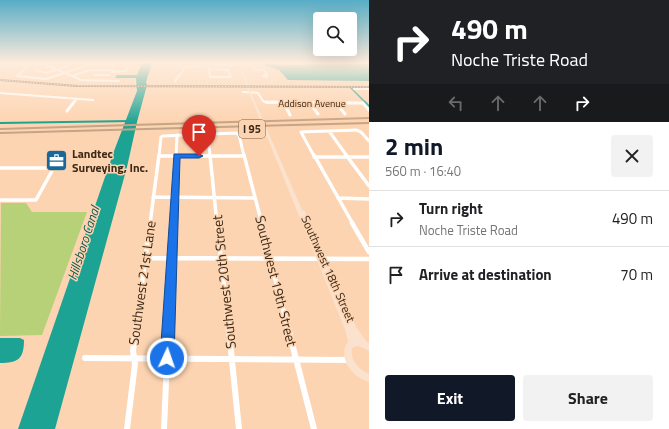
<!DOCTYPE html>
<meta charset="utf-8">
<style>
:root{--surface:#fff;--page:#f2f2f2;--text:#202124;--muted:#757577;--line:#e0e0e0;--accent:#111827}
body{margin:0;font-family:"Titillium Web",sans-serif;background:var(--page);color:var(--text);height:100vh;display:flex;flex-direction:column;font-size:15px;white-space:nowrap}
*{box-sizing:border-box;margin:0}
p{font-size:13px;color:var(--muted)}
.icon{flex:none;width:22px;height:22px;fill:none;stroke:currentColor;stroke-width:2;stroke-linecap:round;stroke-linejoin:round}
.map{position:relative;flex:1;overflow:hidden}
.panel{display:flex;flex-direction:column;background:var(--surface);width:300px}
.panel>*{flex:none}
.hud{background:#202124;color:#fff;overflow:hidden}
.fabs{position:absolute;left:313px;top:12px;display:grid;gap:8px}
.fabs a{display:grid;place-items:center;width:44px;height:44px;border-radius:4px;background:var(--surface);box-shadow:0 4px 16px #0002;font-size:20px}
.pin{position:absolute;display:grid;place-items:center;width:34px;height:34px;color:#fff;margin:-41px -17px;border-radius:50% 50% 50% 0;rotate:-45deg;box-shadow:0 0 4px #0007}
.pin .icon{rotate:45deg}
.me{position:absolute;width:44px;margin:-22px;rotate:3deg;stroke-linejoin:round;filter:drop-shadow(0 0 3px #0008)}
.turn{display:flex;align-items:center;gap:14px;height:84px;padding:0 16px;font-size:18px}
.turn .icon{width:52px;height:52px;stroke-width:2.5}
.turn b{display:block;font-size:28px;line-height:34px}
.lanes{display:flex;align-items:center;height:38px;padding:0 16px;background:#0003;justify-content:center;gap:20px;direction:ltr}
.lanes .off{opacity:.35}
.round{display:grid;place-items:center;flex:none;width:42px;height:42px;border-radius:4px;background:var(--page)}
.overview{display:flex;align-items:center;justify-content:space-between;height:68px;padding:0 16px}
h1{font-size:24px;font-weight:700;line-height:30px;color:var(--accent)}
.action{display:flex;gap:8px;margin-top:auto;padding:8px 16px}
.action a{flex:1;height:46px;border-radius:4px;background:var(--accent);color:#fff;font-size:16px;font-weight:700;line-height:46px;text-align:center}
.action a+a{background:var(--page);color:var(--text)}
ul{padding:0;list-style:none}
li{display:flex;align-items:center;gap:12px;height:56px;padding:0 16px;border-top:1px solid var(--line)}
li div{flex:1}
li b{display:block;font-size:15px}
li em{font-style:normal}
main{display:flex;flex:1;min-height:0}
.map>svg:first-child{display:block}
.green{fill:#b6d177}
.water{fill:#1da393}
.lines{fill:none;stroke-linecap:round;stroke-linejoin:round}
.canal-far1{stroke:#1da393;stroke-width:1.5}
.canal{stroke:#1da393;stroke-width:2}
.minor-far4{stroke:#fff;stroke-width:2}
.minor-far3{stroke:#fff;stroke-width:3}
.minor-far2{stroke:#fff;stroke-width:3.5}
.minor-far1{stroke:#fff;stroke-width:4.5}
.minor{stroke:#fff;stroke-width:6}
.major{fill:#fae2ce;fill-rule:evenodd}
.highway{fill:#c6a486;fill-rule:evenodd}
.rail-casing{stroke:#886d54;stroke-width:2}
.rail{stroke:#fdd4b1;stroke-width:1;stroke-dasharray:1.5;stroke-linecap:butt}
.route{fill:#1a73e8;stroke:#114b97}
.labels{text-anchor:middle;stroke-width:3;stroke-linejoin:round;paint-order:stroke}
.far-street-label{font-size:10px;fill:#3c2917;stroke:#fdd4b1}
.shield{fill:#fdd4b1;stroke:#765c45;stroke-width:1}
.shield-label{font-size:11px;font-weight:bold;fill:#3c2917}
.poi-label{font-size:12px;font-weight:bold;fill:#3c2917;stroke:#fdd4b1;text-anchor:start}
.street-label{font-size:12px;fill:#3c2917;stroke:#fdd4b1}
.water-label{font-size:13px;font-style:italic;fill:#12574e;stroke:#fdd4b1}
.near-street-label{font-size:14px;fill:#3c2917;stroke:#fdd4b1}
</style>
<main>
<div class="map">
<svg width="369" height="429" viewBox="0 0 369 429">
<rect width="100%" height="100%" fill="#fdd4b1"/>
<path class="green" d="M1 203H26L32 212H87L42 335 0 336Z"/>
<path class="water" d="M142 63H152L146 82 147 85 137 122 127 167 55 429H18L114 151 137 91 136 78H115L117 75H137Z
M263 63 281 65 369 64V81L288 80 279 70 266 66Z
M0 338H20L24 340C24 359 18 363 0 363Z"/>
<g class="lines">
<path class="canal-far1" d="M351 88 366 103"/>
<path class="canal" d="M365 102 369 106
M0 123 130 121"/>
<path class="minor-far4" d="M173 63 182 68 205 65H252
M208 63 209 69
M1 64H45L81 80 119 81
M30 64 17 76 46 79 85 66 89 63
M251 64 254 69 264 70 267 74
M87 65H115
M209 69 228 70 231 77H210Z
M35 70 46 73 69 66
M112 72 126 71 130 63
M267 74V77L263 76Z
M94 75H109
M72 76 90 70H113
M175 81 185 68
M354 89H369
M243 92 258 93 263 101 267 103H363
M0 93 93 100
M73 103 76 100"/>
<path class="minor-far3" d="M266 102 363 103 369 110
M284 103 290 115
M310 103 318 114
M336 103 345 114
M67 111 74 102
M329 131 347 156
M208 134 210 156
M159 156 161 137 163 136 236 133 239 135 244 156
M176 156 177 135
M314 156 301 132 356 130 361 132 369 141"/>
<path class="minor-far2" d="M210 155 217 224
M244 155 262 224
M314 155 353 224
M346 155 369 186
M159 156H244
M314 157H369
M0 168H53
M153 197 255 198
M338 198 369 199
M0 200H36L59 158 63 155
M150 224 159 155
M173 224 176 155"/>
<path class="minor-far1" d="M217 223 227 313
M261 223 284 313
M352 223 369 252
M146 258 369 259
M138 313 150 223
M169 313 173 223"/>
<path class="minor" d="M227 312 239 429
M284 312 314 429
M85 358 349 360
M127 429 135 364 133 351 138 312
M164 429 169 312"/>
<path class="major" d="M239 63H241L250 90 302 210 305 211V212L356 327 367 342 369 343V351C363 348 358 344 352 348 350 360 358 369 369 374V382C365 380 361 379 357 376 347 369 339 353 348 342L345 329 248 90Z"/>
<path class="highway" d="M369 117V119L0 130V128Z
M369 122V124L0 134V132Z"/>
<defs>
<path id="rail" d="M0 80 77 86 369 87"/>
</defs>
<use href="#rail" class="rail-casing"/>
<use href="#rail" class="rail"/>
</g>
<linearGradient id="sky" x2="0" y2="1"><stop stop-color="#57adc6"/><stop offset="0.51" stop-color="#feecdc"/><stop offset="1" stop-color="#feecdc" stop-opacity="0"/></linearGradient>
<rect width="369" height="123" fill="url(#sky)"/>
<path class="route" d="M174 154H199L203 156 199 158H180L174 358 172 363 167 365 162 363 160 358Z"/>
<defs>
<symbol id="office-square" viewBox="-11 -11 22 22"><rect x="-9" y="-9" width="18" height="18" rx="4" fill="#19689a" stroke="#fdd4b1"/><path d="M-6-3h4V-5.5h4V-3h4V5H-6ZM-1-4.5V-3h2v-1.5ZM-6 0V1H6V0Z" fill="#fff"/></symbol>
</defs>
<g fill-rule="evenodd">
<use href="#office-square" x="44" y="148" width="25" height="25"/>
</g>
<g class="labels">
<g class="far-street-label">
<text x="312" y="107">Addison Avenue</text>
</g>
<rect class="shield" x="239" y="120" width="26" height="18" rx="3"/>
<g class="shield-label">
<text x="252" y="133">I 95</text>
</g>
<g class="poi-label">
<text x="72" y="158">Landtec<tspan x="72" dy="14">Surveying, Inc.</tspan></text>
</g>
<g class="street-label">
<text transform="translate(328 269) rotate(66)" y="4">Southwest 18th Street</text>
</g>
<g class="water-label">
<text transform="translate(83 243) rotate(-72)" y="5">Hillsboro Canal</text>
</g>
<g class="near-street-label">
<text transform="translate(276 281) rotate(76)" y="5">Southwest 19th Street</text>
<text transform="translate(224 282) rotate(-96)" y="5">Southwest 20th Street</text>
<text transform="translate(142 283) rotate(-82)" y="5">Southwest 21st Lane</text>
</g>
</g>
</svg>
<div class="fabs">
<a><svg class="icon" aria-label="search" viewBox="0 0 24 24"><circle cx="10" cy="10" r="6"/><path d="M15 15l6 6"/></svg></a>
</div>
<div class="pin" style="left:199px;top:156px;background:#d93025"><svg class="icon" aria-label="arrive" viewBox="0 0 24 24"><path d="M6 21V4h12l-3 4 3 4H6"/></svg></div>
<svg class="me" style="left:167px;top:358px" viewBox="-20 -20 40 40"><circle r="17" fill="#1a73e8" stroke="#fff" stroke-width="3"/><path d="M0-11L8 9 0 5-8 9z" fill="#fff"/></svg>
</div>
<section class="panel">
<div class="hud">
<div class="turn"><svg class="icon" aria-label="right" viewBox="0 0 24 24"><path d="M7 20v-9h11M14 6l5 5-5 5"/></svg><div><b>490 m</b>Noche Triste Road</div></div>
<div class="lanes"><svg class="icon off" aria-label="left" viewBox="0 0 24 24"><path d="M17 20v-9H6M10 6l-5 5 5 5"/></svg><svg class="icon off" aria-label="ahead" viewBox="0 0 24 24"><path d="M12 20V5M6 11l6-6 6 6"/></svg><svg class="icon off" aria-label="ahead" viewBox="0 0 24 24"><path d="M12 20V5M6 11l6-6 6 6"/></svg><svg class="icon" aria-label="right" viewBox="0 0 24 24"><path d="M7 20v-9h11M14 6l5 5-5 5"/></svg></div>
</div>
<div class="overview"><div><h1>2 min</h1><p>560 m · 16:40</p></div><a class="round"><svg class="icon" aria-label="close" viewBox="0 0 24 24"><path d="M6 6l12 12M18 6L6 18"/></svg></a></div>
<ul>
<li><svg class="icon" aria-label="right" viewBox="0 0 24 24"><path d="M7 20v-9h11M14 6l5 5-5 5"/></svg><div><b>Turn right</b><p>Noche Triste Road</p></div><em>490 m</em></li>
<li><svg class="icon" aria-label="arrive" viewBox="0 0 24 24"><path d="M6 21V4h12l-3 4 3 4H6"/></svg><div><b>Arrive at destination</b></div><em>70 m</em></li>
</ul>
<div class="action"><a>Exit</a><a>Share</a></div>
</section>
</main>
